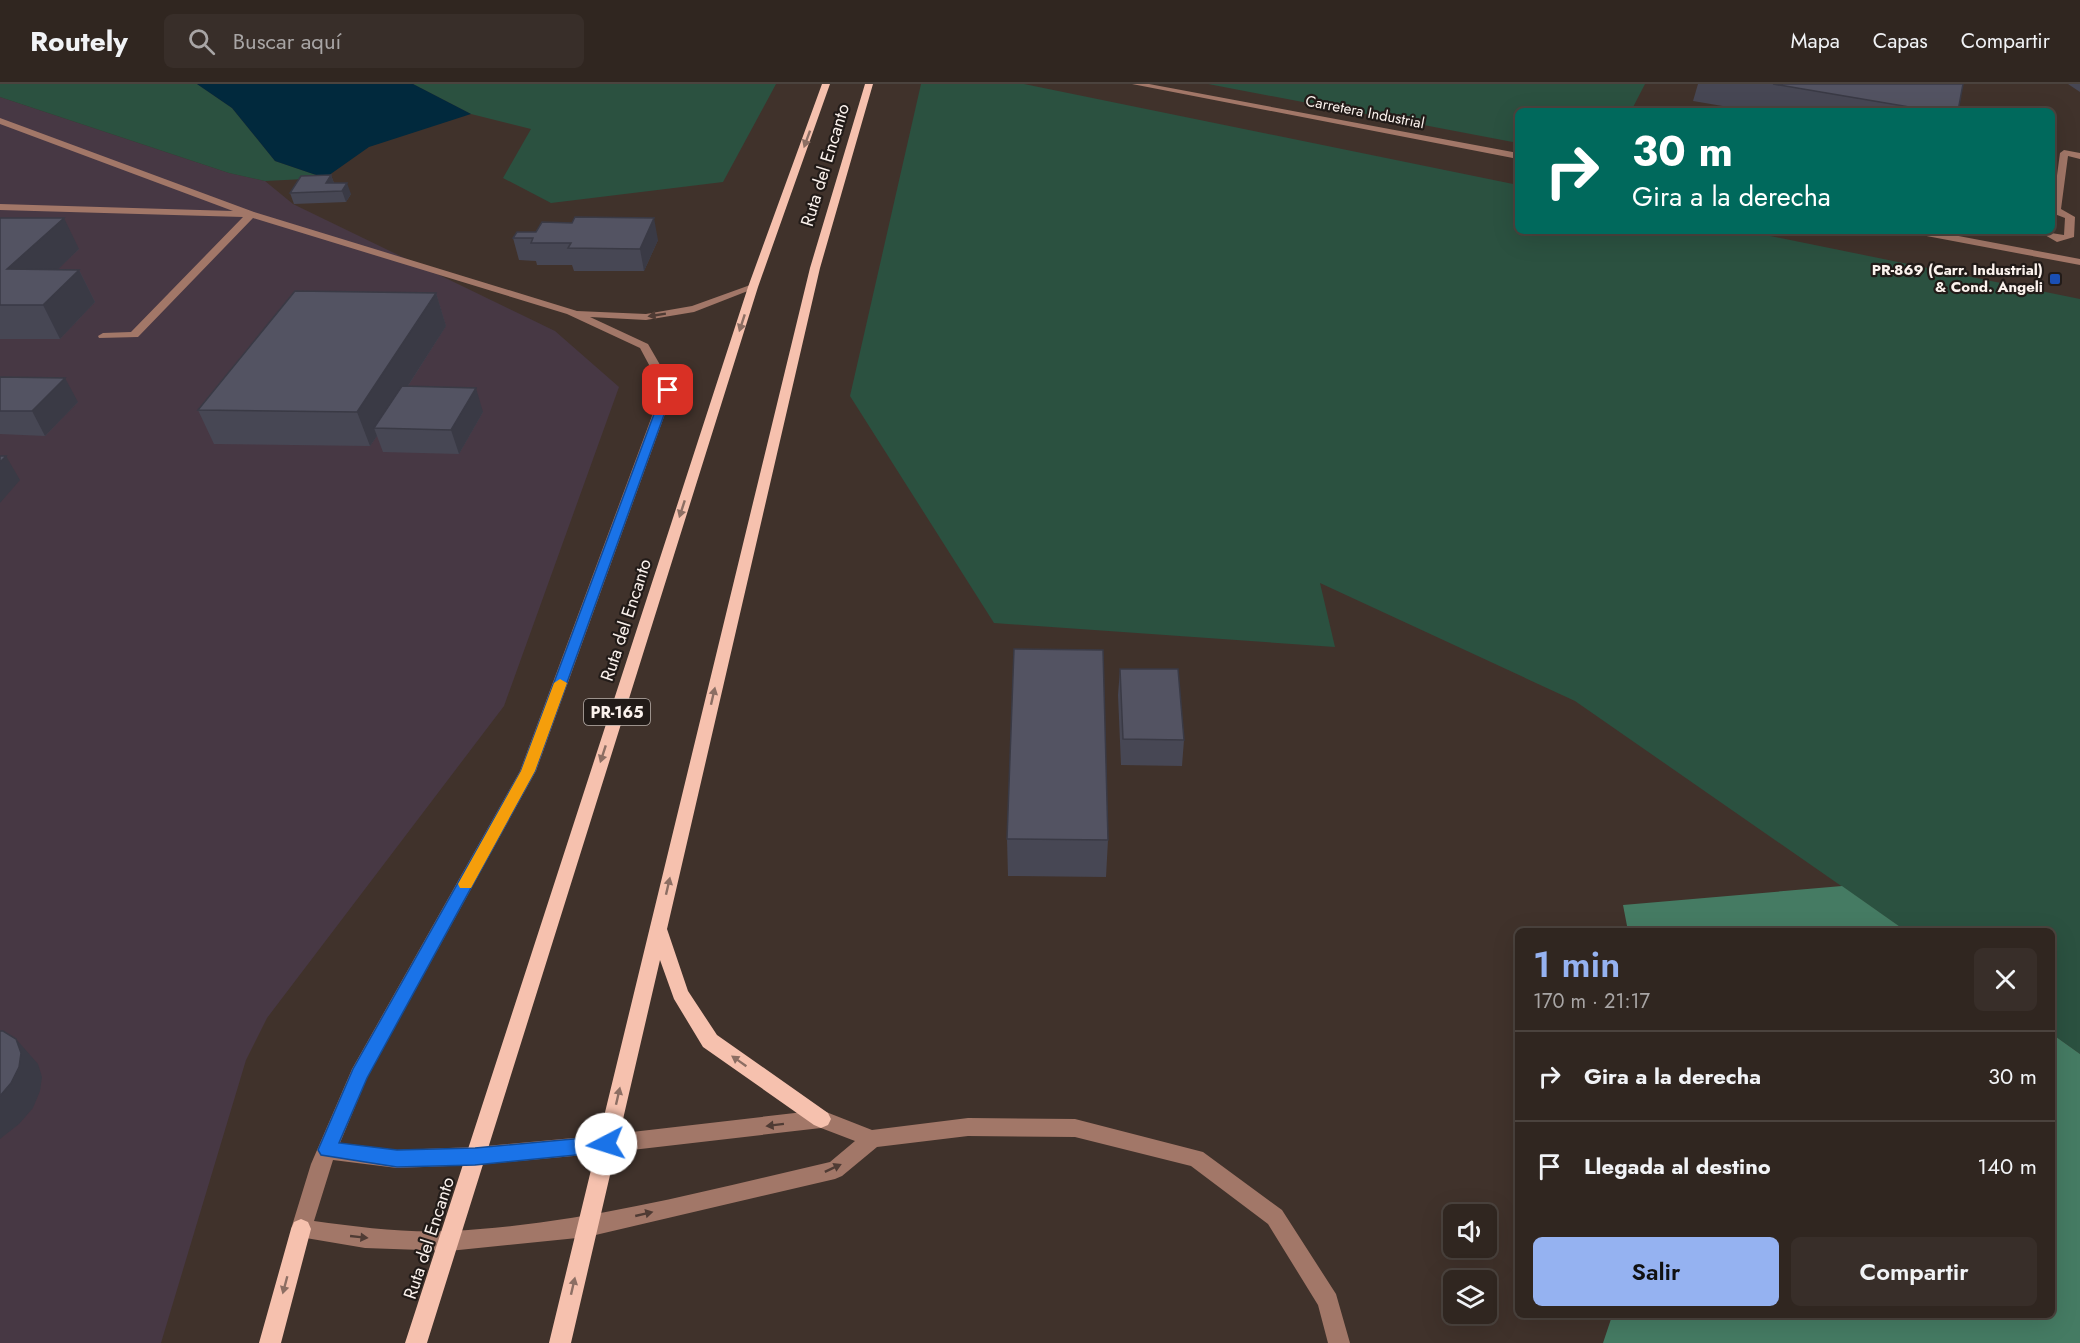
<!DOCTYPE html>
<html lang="es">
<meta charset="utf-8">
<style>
:root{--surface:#302620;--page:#382e29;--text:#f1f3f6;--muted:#a8a5a5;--line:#4b433e;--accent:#95b2f1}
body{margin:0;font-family:Jost,sans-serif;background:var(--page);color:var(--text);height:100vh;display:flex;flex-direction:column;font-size:22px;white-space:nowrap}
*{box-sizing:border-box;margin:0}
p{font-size:20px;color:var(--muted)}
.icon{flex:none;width:33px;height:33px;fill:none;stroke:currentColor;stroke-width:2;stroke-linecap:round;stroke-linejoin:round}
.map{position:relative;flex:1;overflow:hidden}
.details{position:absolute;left:1515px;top:844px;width:540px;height:390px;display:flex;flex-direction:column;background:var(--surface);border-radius:9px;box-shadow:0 6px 24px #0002,0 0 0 2px var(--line)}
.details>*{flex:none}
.banner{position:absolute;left:1515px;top:24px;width:540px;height:126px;border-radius:9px;box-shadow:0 6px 24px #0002,0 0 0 2px var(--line);background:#00695c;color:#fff;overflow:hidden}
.controls{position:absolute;left:1443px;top:1120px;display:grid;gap:12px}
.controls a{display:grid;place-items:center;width:54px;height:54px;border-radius:9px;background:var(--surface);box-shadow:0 6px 24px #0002,0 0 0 2px var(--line);font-size:30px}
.pin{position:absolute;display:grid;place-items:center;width:51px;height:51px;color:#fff;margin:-26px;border-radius:12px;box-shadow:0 3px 9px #0006}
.me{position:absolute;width:66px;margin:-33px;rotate:265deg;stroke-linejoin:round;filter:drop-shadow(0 0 4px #0008)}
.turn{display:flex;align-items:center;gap:21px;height:126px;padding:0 18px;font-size:27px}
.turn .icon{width:78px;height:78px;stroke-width:2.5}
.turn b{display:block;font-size:42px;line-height:51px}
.round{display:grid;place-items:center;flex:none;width:63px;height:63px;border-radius:9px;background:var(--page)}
.head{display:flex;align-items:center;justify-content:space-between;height:102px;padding:0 18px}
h1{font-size:36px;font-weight:600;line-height:45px;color:var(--accent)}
.action{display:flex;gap:12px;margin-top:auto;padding:12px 18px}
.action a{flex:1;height:69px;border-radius:9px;background:var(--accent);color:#111;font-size:24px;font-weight:600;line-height:69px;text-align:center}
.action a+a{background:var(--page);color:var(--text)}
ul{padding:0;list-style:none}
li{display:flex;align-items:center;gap:18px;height:90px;padding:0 18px;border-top:2px solid var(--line)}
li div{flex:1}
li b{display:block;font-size:22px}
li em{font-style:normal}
header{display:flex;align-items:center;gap:36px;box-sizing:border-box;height:84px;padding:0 30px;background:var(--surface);border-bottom:2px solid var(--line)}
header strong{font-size:28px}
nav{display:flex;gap:33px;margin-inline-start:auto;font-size:21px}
.search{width:420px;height:54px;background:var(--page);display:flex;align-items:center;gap:15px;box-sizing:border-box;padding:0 21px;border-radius:9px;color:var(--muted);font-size:22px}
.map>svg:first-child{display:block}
.industrial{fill:#473844}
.green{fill:#2b5140}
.forest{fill:#457b63}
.water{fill:#01293d}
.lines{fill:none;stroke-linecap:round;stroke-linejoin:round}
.minor{fill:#a27768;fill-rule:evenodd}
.major{fill:#f6c1ae;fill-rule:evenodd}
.wall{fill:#474754}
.shaded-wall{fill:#3a3a45}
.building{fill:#535362;stroke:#3a3a45;stroke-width:1.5}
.oneway{fill:#8c6e63}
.oneway2{fill:#4f3b34}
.route{fill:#1a73e8;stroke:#114b97;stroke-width:1.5}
.slow{fill:#f59e0b}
.transit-dot{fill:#1a4fb4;stroke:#221b18;stroke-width:2}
.labels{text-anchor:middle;stroke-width:4.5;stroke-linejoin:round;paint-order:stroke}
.far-street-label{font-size:15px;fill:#fbf2ed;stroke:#221b18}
.far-poi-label{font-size:15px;font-weight:bold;fill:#fbf2ed;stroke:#221b18;text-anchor:end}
.shield{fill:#221b18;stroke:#bab2ad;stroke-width:1.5}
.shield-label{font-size:16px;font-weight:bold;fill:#fbf2ed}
.street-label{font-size:18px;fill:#fbf2ed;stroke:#221b18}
</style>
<header>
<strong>Routely</strong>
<div class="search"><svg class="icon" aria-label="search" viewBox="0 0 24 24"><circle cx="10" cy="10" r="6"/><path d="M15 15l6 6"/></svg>Buscar aquí</div>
<nav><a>Mapa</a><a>Capas</a><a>Compartir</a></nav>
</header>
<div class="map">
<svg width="2080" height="1259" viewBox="0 0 2080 1259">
<rect width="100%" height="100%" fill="#40322b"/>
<path class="industrial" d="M0 13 229 89 265 97 293 120 555 247 619 303 504 622 267 934 246 976 161 1259H0Z"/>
<path class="green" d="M0 0H197L232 24 275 77 325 94 265 97 229 89 0 13Z
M413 0H776L723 98 551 119 503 94 531 45 471 30Z
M921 0H1024L1518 101V147H1746L2080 215V970L2052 950V848L1906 847 1575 617 1320 499 1335 563 994 539 850 312Z
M1208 0H1645L1631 27H1518V59Z"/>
<path class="forest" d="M1842 802 1906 847H1628L1623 821Z
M2052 950 2080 970V1259H1603L1612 1232H2052Z"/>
<path class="water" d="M197 0H413L471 30 369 63 325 94 275 77 232 24Z"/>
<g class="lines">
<path class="minor" d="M1132 0H1149L1518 69V75Z
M1684 24 1688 25 1689 27H1680Z
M0 34 254 128 577 227 646 230 692 222 753 200 758 203 694 228 646 236 590 233 648 260 674 305 536 687 367 994 340 1059 397 1066 475 1063 606 1051 821 1026 872 1046 968 1034 1075 1035 1203 1068 1282 1126 1336 1210 1350 1259H1328L1318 1221 1268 1140 1191 1082 1075 1053 968 1052 877 1063 842 1092 835 1095 587 1153 449 1167 365 1164 294 1152 291 1145 311 1080 352 985 520 687 662 305 640 264 567 230 253 134 138 253 99 254 98 252 103 249 131 248 243 133 0 126V120L233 127 0 40ZM821 1044 855 1057 830 1078C704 1107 579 1141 450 1147 404 1149 358 1143 314 1137L333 1076 397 1084 475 1081 606 1069Z
M2064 66 2080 69V75L2068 72 2061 125 2075 133 2074 153 2057 158 2038 147 2064 151 2065 134 2052 129 2060 69Z
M1911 147H1932L2080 175V181L1916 150Z"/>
<path class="major" d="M822 0H830L758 203 427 1259H405L748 203Z
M865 0H873L820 184 667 845 688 907 717 951 828 1029 831 1035 828 1041 821 1044 814 1041 703 963 674 915 660 876 571 1259H549L810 184Z
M301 1135 308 1138 311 1145 281 1259H259L291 1145 294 1138Z"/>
</g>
<path class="wall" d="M1698 0H1963L1958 27H1752L1693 17Z
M2068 0H2080V8Z
M331 91 334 99 351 110 346 118 294 120 290 109Z
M0 134 79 165 58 185 79 186 95 218 60 255H0Z
M513 154 658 156 644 187H574L572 181H537L536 177 519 176Z
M436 209 446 242 408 302 483 328 459 370 383 368 377 352 370 362 214 360 198 326Z
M0 293 78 318 45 352 0 350Z
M1120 585 1184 656 1182 682 1121 681 1118 611Z
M1007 755 1108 756 1106 793 1008 792Z"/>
<path class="shaded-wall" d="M331 91 335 102 326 99Z
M347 99 351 110 346 118 342 107Z
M64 134 79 165 24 218 7 185Z
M654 134 658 156 644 187 640 165Z
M79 186 95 218 60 255 43 221Z
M436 209 446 242 381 344H374L377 352 370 362 357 328Z
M65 294 78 318 45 352 32 327Z
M476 304 483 328 459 370 451 346Z
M6 372 20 396 0 419V378Z
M16 955 38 980 42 993 40 1007 33 1024 19 1040 0 1055V1012Z"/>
<path class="building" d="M1773 0H1963L1958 27H1933Z
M331 91 326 99H347L342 107 290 109 301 92Z
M575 133 654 134 640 165 568 164 571 159H531L533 154H513L517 148H536L542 138 572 139Z
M0 134H64L7 185 79 186 43 221H0Z
M295 207 436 209 357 328 198 326Z
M0 293 65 294 32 327H0Z
M402 302 476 304 451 346 374 344Z
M0 372H6L0 378Z
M1014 565 1103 566 1108 756 1007 755Z
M1120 585H1178L1184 656 1123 655Z
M0 947H3L16 955 21 969 19 983 11 999 0 1012Z"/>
<defs><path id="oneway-solid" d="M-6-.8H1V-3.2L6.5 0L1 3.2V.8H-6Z" transform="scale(1.5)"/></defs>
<g class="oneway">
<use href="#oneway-solid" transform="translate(807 55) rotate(110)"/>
<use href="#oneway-solid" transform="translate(742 239) rotate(108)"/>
<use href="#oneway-solid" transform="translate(682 425) rotate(108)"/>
<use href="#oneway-solid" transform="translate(713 612) rotate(-77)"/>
<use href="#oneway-solid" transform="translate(603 670) rotate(108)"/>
<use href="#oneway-solid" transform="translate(668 802) rotate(-77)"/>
<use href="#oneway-solid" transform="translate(739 977) rotate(-145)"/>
<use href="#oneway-solid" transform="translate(618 1012) rotate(-77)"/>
<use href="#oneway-solid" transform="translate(285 1201) rotate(105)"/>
<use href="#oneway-solid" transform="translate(573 1202) rotate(-77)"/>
</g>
<g class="oneway2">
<use href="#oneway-solid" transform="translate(657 231) rotate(171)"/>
<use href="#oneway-solid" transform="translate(775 1041) rotate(173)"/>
<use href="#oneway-solid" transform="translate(833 1084) rotate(-25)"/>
<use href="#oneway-solid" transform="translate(644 1130) rotate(-13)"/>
<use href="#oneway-solid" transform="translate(359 1153) rotate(6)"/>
</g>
<path class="route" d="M668 302 673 306 535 687 367 994 339 1059 397 1066 475 1064 606 1052 613 1054 615 1060 613 1066 606 1068 475 1081 397 1083 321 1071 318 1066 353 985 521 687 663 306Z"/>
<path class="slow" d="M560 595 567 599 535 687 471 804H460L458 800 521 687 554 599Z"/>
<rect class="transit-dot" x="2049" y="189" width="12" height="12" rx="3"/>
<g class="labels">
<g class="far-street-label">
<text transform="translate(1365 28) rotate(11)" y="5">Carretera Industrial</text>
</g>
<g class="far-poi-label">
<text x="2043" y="191">PR-869 (Carr. Industrial)<tspan x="2043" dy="17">&amp; Cond. Angeli</tspan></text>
</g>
<rect class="shield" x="584" y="615" width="66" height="26" rx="4.5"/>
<g class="shield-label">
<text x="617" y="634">PR-165</text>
</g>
<g class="street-label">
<text transform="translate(825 81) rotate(-73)" y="6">Ruta del Encanto</text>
<text transform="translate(626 536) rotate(-72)" y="6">Ruta del Encanto</text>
<text transform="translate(429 1154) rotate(-72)" y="6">Ruta del Encanto</text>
</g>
</g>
</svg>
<div class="controls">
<a><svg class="icon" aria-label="sound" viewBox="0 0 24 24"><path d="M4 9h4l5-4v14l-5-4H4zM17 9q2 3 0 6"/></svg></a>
<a><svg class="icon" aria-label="layers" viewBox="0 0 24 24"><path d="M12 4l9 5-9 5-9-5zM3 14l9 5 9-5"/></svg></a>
</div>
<div class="pin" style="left:668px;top:306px;background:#d93025"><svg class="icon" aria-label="arrive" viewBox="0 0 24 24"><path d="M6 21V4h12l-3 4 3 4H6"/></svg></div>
<svg class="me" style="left:606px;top:1060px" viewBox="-20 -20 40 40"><circle r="19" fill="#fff"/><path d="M0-13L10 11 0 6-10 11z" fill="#1a73e8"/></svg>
<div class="banner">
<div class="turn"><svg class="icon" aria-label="right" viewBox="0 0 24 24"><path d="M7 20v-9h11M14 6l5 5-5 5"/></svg><div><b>30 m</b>Gira a la derecha</div></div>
</div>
<section class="details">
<div class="head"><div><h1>1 min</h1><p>170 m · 21:17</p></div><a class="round"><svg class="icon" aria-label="close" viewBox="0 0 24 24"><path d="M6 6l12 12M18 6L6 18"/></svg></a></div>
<ul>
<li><svg class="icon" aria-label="right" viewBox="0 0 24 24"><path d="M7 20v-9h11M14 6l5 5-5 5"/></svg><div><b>Gira a la derecha</b></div><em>30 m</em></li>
<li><svg class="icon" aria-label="arrive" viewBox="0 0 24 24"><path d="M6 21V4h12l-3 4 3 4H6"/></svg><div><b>Llegada al destino</b></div><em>140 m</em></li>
</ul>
<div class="action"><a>Salir</a><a>Compartir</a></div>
</section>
</div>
